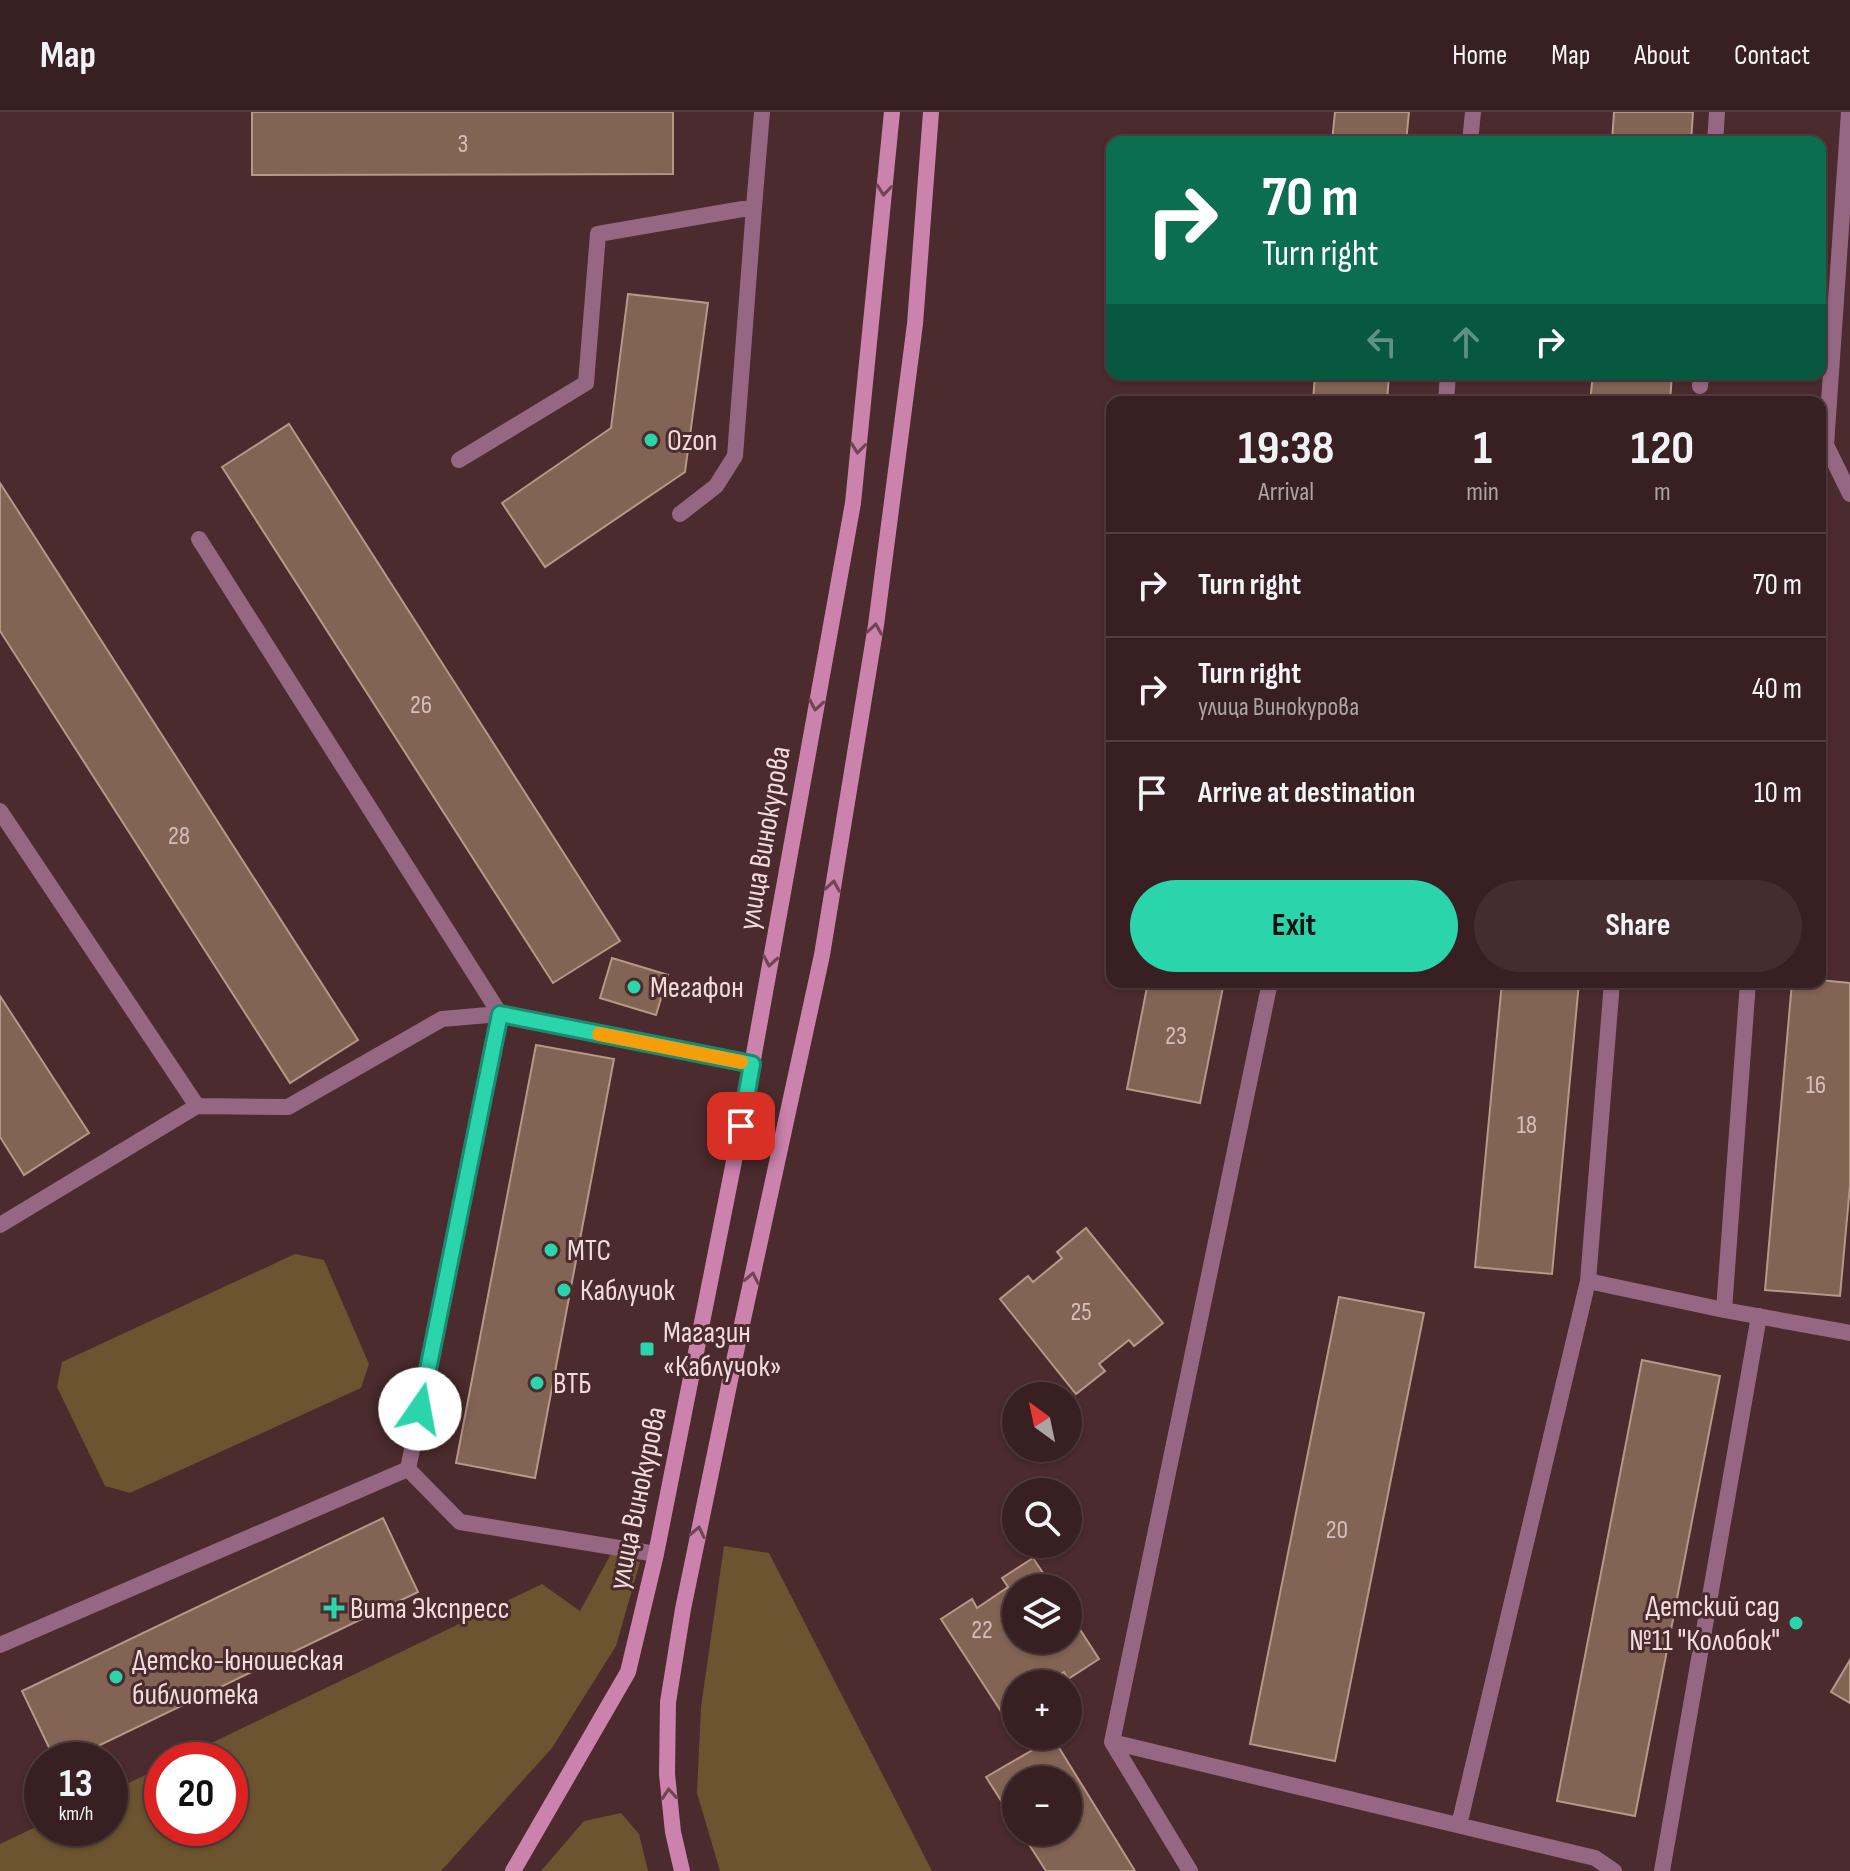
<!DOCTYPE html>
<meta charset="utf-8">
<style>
:root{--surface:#382022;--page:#432d2f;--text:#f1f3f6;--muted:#aba3a5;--line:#523e40;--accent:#2bd5ac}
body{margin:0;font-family:"Sofia Sans Condensed",sans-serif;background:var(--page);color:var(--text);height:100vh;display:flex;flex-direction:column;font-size:30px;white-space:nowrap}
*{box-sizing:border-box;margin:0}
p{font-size:26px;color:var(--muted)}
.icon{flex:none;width:44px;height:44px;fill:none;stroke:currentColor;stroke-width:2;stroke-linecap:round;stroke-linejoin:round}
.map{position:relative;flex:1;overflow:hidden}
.sheet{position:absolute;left:1106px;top:284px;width:720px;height:592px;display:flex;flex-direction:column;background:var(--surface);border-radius:16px;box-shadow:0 2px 6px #0004,0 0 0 2px var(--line)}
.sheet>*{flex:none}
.top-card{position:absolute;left:1106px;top:24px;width:720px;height:244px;border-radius:16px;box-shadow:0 2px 6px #0004,0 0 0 2px var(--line);background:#0b6e4f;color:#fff;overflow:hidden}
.needle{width:52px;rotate:327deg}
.controls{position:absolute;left:1002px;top:1270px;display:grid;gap:16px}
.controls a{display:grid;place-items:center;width:80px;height:80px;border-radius:50%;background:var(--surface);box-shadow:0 2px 6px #0004,0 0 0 2px var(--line);font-size:40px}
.speed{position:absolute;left:24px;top:1630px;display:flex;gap:16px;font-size:40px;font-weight:700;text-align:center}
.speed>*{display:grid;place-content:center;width:104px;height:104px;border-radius:50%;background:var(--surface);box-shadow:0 2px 6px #0004,0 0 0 2px var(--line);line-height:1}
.speed small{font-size:20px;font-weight:400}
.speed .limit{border:12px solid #d22;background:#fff;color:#111}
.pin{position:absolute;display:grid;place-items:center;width:68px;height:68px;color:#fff;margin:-34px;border-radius:16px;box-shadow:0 4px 12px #0006}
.me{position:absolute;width:88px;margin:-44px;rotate:12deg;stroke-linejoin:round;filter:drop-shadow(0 0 6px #0008)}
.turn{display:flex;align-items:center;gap:28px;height:168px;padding:0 24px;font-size:36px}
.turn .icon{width:104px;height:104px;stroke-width:2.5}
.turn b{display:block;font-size:56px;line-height:68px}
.lanes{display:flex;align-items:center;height:76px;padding:0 24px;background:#0003;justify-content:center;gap:40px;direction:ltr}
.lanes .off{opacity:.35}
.eta{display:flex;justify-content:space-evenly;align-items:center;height:136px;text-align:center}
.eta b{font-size:48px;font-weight:700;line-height:56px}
.primary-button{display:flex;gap:16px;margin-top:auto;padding:16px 24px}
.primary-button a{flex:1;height:92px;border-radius:48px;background:var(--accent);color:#111;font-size:32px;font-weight:700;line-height:92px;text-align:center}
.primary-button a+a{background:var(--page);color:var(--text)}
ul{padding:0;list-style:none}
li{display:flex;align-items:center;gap:24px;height:104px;padding:0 24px;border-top:2px solid var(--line)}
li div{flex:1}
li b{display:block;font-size:30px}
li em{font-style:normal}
header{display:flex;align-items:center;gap:48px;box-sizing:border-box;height:112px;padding:0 40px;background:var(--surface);border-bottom:2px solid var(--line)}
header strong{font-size:38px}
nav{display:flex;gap:44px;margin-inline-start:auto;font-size:28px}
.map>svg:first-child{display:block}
.green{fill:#6b542f}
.building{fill:#826354;stroke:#b99787;stroke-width:2}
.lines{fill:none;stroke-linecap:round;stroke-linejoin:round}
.service{stroke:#966782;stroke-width:16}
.secondary{stroke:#cb82ac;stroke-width:16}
.oneway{stroke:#714553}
.route-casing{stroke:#1c8a70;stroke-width:20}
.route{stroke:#2bd5ac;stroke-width:14}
.slow{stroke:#f59e0b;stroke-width:14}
.poi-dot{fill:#2bd5ac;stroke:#4b2b2d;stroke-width:3}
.labels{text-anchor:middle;stroke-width:6;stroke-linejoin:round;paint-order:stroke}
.number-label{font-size:26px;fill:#d5beba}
.poi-label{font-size:30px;fill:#f1dcdc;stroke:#4b2b2d;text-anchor:start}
.street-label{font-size:30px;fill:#f1dcdc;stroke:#4b2b2d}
</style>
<header>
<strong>Map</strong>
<nav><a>Home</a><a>Map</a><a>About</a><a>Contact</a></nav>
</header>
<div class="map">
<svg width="1850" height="1759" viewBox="0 0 1850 1759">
<rect width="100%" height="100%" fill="#4b2b2d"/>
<path class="green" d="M295 1142 324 1148 369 1252 361 1276 130 1381 105 1374 57 1275 62 1250Z
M724 1434 769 1441 932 1759H720L697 1681 701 1595Z
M611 1442 640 1450 616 1534 552 1636 441 1759H0V1732L42 1712V1716H110V1680L162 1655V1716H230V1648H176L542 1472 580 1499Z
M621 1701 639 1722 648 1759H541L584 1709Z"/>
<path class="building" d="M252 0H673V62L252 63Z
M1335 0H1409L1406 30H1332Z
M1614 0H1693L1691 30H1612Z
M628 182 708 191 685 360 545 455 502 391 611 316Z
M1315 262H1389L1387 290H1313Z
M1593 262H1672L1670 290H1590Z
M289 312 620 829 553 871 222 355Z
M0 371 358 928 290 971 0 519Z
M612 846 668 863 656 903 600 886Z
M1820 868 1850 871V1073L1840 1184 1765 1178 1792 870H1820Z
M1148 870H1224L1200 991 1127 977Z
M1502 870H1579L1552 1162 1475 1155Z
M0 884 89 1021 24 1063 0 1025Z
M536 933 614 947 535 1366 456 1351Z
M1086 1116 1163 1211 1134 1234 1129 1228 1099 1252 1105 1259 1076 1282 1000 1187 1028 1164 1033 1170 1062 1146 1057 1140Z
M1339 1185 1424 1201 1335 1649 1250 1632Z
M1642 1248 1720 1264 1635 1704 1557 1689Z
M383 1406 418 1480 69 1648H55L22 1579Z
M1033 1446 1053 1476H1016V1528H1068V1499L1099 1547 1068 1567 1064 1560 1046 1572H1016V1601L1006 1607 941 1507 972 1487 977 1496 1008 1475 1002 1466Z
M1850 1548V1591L1831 1580Z
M1053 1626 1135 1759H1046L1021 1720H1068V1668H1016V1712L986 1665Z"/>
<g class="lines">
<path class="service" d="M1849 0 1826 333 1850 382
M1470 30 1473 0
M1715 30 1717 0
M1700 274 1701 262
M1446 290 1448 262
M459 348 586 271 598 122 754 95 762 0
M680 402 716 374 735 344 754 95
M199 427 500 902 752 952
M0 699 197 994
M1612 870 1588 1169 1724 1198 1850 1221
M0 1113 197 994 288 995 442 907 500 902 408 1357
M1724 1198 1748 870
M0 1533 408 1357 460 1410 656 1442
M1112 1630 1595 1746 1614 1759
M1459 1713 1588 1169
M1190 1759 1112 1630 1270 870
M1662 1759 1759 1204"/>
<path class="secondary" d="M513 1759 628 1560 656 1442 741 1014 853 391 892 0
M682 1759 673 1720 667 1662 668 1590 683 1497 734 1249 822 843 876 513 915 212 931 0"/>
</g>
<defs><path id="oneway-chevron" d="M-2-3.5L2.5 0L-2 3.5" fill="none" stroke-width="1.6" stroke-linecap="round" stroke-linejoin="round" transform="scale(2)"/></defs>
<g class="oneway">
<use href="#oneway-chevron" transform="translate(884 78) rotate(96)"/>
<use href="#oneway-chevron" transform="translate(858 336) rotate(96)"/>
<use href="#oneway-chevron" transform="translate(875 517) rotate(-81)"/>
<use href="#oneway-chevron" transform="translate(816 593) rotate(100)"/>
<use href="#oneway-chevron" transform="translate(833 774) rotate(-81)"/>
<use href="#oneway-chevron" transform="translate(770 849) rotate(100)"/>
<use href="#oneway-chevron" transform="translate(752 1166) rotate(-78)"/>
<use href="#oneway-chevron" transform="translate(698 1420) rotate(-78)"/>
<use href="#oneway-chevron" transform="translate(669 1682) rotate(-95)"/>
</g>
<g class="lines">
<defs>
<path id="route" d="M420 1297 500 902 752 952 741 1014"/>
</defs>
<use href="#route" class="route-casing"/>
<use href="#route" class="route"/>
<path class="slow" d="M599 922 741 950"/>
</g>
<g class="poi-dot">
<circle cx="651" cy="328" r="8"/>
<circle cx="634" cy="875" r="8"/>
<circle cx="551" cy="1138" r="8"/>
<circle cx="564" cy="1178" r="8"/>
<rect x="639" y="1229" width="16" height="16" rx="4"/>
<circle cx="537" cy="1271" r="8"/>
<path d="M330 1484h8v8h8v8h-8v8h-8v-8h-8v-8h8z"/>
<circle cx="1796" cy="1511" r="8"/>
<circle cx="116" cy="1565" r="8"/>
</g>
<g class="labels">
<g class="number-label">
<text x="463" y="40">3</text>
<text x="421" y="601">26</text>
<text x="179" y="732">28</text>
<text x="1176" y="932">23</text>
<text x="1816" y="981">16</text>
<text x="1527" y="1021">18</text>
<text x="1081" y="1208">25</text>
<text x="1337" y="1426">20</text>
<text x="982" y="1526">22</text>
</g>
<g class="poi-label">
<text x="667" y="338">Ozon</text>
<text x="650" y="885">Мегафон</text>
<text x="567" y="1148">МТС</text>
<text x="580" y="1188">Каблучок</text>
<text x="663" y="1230">Магазин<tspan x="663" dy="34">«Каблучок»</tspan></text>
<text x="553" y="1281">ВТБ</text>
<text x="1780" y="1504" text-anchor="end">Детский сад<tspan x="1780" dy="34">№11 "Колобок"</tspan></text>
<text x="350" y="1506">Вита Экспресс</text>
<text x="132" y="1558">Детско-юношеская<tspan x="132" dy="34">библиотека</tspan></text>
</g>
<g class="street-label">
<text transform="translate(764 726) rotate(-80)" y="10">улица Винокурова</text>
<text transform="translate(637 1386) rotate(-78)" y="10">улица Винокурова</text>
</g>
</g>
</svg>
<div class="controls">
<a><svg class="needle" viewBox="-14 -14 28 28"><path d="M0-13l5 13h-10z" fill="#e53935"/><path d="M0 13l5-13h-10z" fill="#aba3a5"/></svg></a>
<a><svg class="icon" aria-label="search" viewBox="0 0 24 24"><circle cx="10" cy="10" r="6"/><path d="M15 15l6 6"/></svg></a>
<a><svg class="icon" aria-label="layers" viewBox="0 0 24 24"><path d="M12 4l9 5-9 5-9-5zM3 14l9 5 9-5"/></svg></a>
<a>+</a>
<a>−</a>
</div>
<div class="speed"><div>13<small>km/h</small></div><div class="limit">20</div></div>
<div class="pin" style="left:741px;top:1014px;background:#d93025"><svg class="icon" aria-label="arrive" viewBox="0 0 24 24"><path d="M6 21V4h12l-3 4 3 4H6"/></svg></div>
<svg class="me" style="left:420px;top:1297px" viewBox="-20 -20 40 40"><circle r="19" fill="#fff"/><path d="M0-13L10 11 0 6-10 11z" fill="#2bd5ac"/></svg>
<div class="top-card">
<div class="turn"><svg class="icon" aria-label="right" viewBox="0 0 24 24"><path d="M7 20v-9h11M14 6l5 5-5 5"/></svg><div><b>70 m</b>Turn right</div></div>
<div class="lanes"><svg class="icon off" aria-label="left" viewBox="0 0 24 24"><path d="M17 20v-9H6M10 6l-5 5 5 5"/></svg><svg class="icon off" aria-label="ahead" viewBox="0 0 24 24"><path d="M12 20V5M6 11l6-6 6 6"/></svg><svg class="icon" aria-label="right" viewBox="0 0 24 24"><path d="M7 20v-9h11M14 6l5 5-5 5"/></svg></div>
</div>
<section class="sheet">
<div class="eta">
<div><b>19:38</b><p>Arrival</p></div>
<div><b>1</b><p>min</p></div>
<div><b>120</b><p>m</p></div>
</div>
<ul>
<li><svg class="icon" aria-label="right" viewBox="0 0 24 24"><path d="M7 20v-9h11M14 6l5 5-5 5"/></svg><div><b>Turn right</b></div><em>70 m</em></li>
<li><svg class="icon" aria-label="right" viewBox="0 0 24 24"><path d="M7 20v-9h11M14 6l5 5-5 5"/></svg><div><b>Turn right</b><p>улица Винокурова</p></div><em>40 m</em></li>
<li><svg class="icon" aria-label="arrive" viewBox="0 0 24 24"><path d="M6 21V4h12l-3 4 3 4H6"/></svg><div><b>Arrive at destination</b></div><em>10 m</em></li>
</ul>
<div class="primary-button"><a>Exit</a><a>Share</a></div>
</section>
</div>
